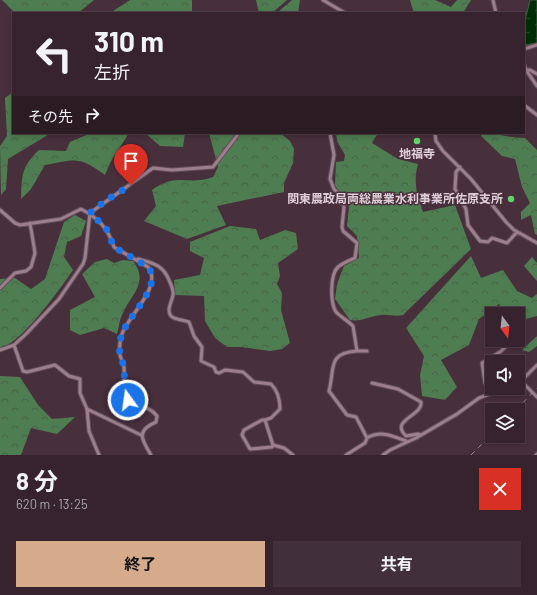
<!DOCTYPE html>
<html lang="ja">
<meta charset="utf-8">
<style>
:root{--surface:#36232d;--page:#412f39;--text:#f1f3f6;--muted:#aaa4aa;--line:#504049;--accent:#d6ab8b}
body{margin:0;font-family:Barlow,"Noto Sans JP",sans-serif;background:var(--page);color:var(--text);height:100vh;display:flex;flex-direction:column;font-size:15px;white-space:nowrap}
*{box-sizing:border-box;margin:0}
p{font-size:13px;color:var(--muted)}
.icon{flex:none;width:22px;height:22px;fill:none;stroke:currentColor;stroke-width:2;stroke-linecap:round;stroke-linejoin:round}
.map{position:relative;height:455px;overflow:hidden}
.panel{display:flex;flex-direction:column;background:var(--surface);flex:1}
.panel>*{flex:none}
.hud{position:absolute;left:12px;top:12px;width:513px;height:122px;border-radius:0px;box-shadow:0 2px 6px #0003,0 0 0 1px var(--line);background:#36232d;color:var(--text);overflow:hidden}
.needle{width:26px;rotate:165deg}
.buttons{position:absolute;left:485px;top:307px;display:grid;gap:8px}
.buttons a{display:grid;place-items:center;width:40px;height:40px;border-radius:0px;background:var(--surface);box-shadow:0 2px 6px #0003,0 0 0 1px var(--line);font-size:20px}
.pin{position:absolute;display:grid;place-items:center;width:34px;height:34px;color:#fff;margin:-41px -17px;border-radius:50% 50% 50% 0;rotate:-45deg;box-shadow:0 0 4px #0007}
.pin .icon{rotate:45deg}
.me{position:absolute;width:44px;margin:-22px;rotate:346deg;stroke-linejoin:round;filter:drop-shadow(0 0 3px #0008)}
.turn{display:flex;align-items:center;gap:14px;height:84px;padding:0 16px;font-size:18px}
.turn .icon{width:52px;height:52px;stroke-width:2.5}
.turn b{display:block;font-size:28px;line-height:34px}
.then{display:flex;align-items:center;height:38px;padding:0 16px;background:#0003;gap:8px;font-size:15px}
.round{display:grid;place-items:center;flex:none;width:42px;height:42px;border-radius:0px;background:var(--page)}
.head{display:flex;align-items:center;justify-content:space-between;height:68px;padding:0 16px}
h1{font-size:24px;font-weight:700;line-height:30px}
.primary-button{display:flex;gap:8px;margin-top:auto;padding:8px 16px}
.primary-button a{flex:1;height:46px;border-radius:0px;background:var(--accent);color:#111;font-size:16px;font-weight:700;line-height:46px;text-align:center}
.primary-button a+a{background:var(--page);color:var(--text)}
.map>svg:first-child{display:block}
.forest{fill:url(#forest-crowns)}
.water{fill:url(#water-ripples);stroke:#435e44}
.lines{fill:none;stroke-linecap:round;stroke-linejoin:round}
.minor-casing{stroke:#624e59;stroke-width:5}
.minor{stroke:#9c7e8d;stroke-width:3}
.rail{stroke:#9a8590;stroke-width:1;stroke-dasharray:5 5;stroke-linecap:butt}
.route{stroke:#1a73e8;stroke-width:7;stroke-dasharray:0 12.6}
.poi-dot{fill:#5ed56c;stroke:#482f3c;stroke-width:1.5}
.labels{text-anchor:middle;stroke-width:3;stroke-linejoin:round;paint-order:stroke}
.poi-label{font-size:12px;font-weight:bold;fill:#dfcfd7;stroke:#482f3c}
</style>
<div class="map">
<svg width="537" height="455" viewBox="0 0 537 455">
<defs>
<pattern id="forest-crowns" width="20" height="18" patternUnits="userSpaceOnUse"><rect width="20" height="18" fill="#4e7d51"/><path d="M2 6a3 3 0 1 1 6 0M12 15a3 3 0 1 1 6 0" fill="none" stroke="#4a644a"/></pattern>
<pattern id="water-ripples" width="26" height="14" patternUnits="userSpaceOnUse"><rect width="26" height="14" fill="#002e05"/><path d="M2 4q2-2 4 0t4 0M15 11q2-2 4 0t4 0" fill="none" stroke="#254b29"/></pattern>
</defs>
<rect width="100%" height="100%" fill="#482f3c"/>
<path class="forest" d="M2 0H94L78 13H15Z
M130 0H192V13H110Z
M256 0H287L272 13H259Z
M292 0H300L298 13H277Z
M410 0H435L451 7 457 0H471L463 13H414Z
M13 92V133H51L8 159 6 189 1 195 0 146 7 136 5 98Z
M91 133H129L110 163 105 175C79 156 77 159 45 165L31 189 21 199C22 175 21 167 39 150L66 151 70 142Z
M145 133H185L183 147 160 146Z
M209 133H280L290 141 294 149 293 163 284 183V192L217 206 226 225 187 239 144 221 156 206 152 190C177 172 189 186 213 177L218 167Z
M336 133H378L372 143 398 159 418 164C413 182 417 195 423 212L455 205 471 249 403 315C395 317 389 314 381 315 370 316 361 322 350 320L335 299 337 284 344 266 359 258 357 236 347 226 349 207 335 185 336 162 344 161 345 155 337 141Z
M481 133C497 133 509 138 525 138L537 150V235L535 234 531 215 521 220V212L530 203 522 187 515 159 502 156 481 136Z
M75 215 86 221 81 236 67 242 64 257 73 270C60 289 21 344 0 348V279L15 278 31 289 45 279 64 222Z
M230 226 256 229 260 240 285 230 296 233 298 249 278 263 280 276 277 284 282 293 281 310 290 343 282 349 270 351 241 347H227L215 338 205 321 204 296 175 295 174 280 200 275 204 258 190 251V242Z
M471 256 481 278 503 270 517 291 532 298 537 294V316L518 321V314H505L499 304 479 319 469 345 441 360 457 387 445 400 422 396 420 375 424 356 406 328Z
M532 257 537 263V281L524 266Z
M107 259 114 263 123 260 133 261C150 283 130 295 122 315 119 321 119 328 117 334L104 328 80 335 70 330V310L95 297 82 274 95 262Z
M537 336V346L529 352 522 350Z
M0 376 20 377 38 405 52 419 75 417 57 434 31 428 21 455H0Z"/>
<path class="water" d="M530 0H537V43L525 45 524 25Z"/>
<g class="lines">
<defs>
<path id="minor" d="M323 0 345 13
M493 0 496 13
M524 49 537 45
M524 64 526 70 537 86
M526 70H530L537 74
M524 105 537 115
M330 133 334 155 330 179 334 189 340 195 344 207 342 227 343 231 357 243 355 258C350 260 343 263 338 267 330 274 330 303 336 312 341 317 348 321 353 326L357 351C327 353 335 368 329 391L347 415 356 417 367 438
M435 133 436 141 443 151 471 179 506 222 514 230 537 243
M460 167 456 172 455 189 466 209 468 225 480 241 488 242 492 238 507 243 517 232
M0 210 15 223 20 225 61 219 81 209C98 218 108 228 114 247L148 267C164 287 125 318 121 337 120 342 119 350 120 355 121 359 123 363 124 367 125 378 121 390 128 400 134 407 148 404 157 416L156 422C135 431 142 440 151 455
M138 259C153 263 163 265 169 280 171 285 174 290 173 295 172 302 166 309 171 316 175 320 184 320 189 322L194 336 202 347 201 361 214 367 216 372 219 373 225 370 243 372 254 382 271 384C278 391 280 399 280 409L271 418 265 420 273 445 284 448 293 455
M0 288 15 273 26 271 31 267 35 253 30 223
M14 345 23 371 27 372 55 365 69 376 80 379V393L87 409 89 431 99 455
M0 350 14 345 26 334 59 299 83 264 85 258 90 213 153 168 172 170 213 167 239 133
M357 351H367
M537 365 521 381 537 397
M372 383 398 389 421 402C423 416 389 420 406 436L418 434 421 435
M490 392 485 383 482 363 500 352 513 340
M87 409 141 435
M265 420H262L244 430 242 435 250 449 272 447 273 445
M346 455 365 443 367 438C381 430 392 436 406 441
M383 455 390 450 416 438 457 414 479 398 505 388
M536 455 537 454"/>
</defs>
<use href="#minor" class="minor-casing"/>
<use href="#minor" class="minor"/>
<path class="rail" d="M516 410 537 388
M471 455 492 434"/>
</g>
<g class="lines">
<path class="route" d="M128 400C123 388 125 379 124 367 123 363 121 359 120 355 119 350 120 342 121 337 125 318 164 287 148 267L114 247 106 228 90 213 108 199 131 185"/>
</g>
<g class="poi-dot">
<circle cx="417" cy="141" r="4"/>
<circle cx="511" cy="199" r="4"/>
</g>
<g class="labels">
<g class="poi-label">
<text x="417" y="158">地福寺</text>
<text x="503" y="203" text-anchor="end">関東農政局両総農業水利事業所佐原支所</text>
</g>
</g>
</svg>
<div class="buttons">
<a><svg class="needle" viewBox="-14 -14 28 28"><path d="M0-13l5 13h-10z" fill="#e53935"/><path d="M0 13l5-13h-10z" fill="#aaa4aa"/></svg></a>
<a><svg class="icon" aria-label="sound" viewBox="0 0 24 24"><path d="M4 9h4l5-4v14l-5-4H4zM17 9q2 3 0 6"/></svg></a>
<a><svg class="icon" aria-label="layers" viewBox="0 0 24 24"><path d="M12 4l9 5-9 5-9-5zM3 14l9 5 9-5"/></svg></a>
</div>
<div class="pin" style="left:131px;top:185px;background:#d93025"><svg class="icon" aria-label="arrive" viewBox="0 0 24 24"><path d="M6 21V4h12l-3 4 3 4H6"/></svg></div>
<svg class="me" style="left:128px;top:400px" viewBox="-20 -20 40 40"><circle r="17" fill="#1a73e8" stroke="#fff" stroke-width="3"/><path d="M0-11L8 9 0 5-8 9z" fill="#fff"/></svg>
<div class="hud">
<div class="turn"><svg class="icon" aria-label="left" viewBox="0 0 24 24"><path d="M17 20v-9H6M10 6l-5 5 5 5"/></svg><div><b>310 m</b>左折</div></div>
<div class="then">その先<svg class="icon" aria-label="right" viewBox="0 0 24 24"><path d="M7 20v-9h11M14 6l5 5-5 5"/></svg></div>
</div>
</div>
<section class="panel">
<div class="head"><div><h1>8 分</h1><p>620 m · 13:25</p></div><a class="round" style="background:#d93025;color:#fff"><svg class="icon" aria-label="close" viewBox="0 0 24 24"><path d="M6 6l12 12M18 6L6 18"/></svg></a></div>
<div class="primary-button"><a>終了</a><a>共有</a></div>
</section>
